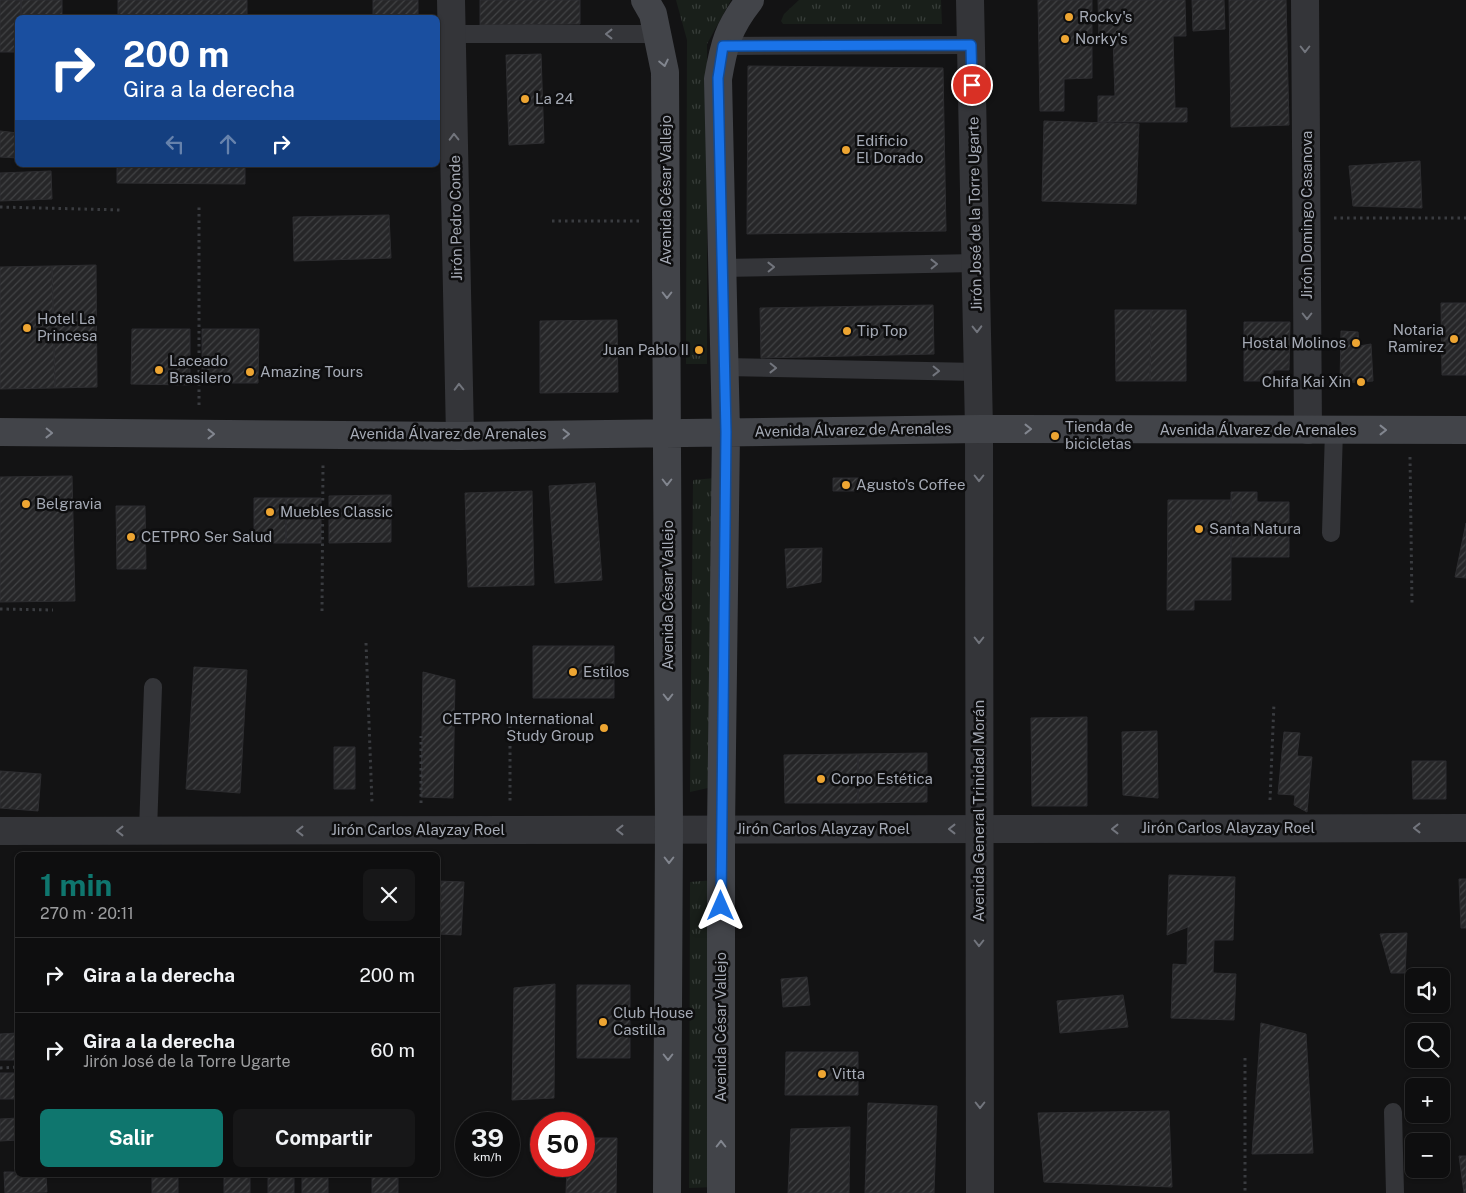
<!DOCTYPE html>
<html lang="es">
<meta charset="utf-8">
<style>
:root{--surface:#0e0e0f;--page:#171718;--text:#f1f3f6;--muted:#9b9c9e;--line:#2e2e2f;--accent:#0f766e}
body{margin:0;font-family:"Public Sans",sans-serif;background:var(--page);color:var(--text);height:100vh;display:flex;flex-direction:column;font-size:19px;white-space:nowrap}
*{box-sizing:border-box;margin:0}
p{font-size:16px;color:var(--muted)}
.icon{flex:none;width:28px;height:28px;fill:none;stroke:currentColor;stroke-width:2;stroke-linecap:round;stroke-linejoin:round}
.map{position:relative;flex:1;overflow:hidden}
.details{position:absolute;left:15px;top:852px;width:425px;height:325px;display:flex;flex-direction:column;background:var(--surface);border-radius:8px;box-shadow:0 1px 4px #0004,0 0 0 1px var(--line)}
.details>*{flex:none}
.banner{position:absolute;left:15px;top:15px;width:425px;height:152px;border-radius:8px;box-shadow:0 1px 4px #0004,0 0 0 1px var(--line);background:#1a4fa0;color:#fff;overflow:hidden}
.buttons{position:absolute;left:1405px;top:968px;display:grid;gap:10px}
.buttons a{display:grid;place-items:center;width:45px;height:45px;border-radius:8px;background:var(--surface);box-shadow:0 1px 4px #0004,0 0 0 1px var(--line);font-size:25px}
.speed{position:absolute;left:455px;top:1112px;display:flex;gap:10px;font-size:25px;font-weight:700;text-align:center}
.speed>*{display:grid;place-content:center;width:65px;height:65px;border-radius:50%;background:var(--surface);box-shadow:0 1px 4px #0004,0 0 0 1px var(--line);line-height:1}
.speed small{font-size:12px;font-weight:400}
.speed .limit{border:8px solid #d22;background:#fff;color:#111}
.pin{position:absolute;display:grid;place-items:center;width:42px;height:42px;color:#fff;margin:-21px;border:2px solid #fff;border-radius:50%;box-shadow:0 1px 5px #0007}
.me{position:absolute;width:55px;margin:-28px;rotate:0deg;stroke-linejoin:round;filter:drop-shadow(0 0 4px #0008)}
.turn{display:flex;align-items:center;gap:18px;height:105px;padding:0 25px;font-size:22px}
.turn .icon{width:65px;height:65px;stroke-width:2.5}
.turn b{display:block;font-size:35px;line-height:42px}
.lanes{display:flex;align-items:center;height:48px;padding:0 25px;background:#0003;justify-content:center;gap:25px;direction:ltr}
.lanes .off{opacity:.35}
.round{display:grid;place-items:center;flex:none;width:52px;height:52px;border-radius:8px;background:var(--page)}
.head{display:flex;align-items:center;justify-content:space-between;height:85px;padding:0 25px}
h1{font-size:30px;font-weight:700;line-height:38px;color:var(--accent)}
.cta{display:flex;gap:10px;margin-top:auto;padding:10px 25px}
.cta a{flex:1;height:58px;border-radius:8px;background:var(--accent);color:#fff;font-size:20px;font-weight:700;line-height:58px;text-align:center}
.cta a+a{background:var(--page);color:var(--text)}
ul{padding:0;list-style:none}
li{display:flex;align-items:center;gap:15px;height:75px;padding:0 25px;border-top:1px solid var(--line)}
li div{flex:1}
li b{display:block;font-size:19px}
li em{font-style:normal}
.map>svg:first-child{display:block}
.grass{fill:url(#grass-tufts)}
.building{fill:url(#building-hatch);stroke:#2d2d30}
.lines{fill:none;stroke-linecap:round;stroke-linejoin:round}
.path{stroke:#3a3c40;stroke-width:3;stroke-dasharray:2.5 4;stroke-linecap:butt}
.service{stroke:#343539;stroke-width:18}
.minor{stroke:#343539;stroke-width:28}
.tertiary{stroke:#343539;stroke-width:28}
.secondary{stroke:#424449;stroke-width:28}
.oneway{stroke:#72757d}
.oneway2{stroke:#82868f}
.route-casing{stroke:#114b97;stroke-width:12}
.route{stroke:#1a73e8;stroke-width:9}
.poi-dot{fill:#eda532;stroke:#0e0e0f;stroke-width:2}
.labels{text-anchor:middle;stroke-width:5;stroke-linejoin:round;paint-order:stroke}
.poi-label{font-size:15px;fill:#a5aab5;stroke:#0e0e0f;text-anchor:start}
.street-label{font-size:15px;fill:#a5aab5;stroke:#0e0e0f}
</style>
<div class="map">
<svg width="1466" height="1193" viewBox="0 0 1466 1193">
<defs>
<pattern id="grass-tufts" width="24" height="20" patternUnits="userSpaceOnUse" patternTransform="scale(1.25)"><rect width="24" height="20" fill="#191f1a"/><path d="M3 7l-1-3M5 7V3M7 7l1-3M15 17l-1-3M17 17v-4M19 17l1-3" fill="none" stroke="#373d39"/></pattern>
<pattern id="building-hatch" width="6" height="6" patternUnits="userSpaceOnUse" patternTransform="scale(1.25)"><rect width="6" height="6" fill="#262628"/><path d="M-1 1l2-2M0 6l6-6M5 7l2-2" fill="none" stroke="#424345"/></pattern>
</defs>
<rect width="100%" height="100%" fill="#131314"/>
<path class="grass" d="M676 0H731L707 44V364H686L687 40Z
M799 0H941L942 24H783L781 21 784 14Z
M715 478 708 788 690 792 693 480Z
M715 880V1187L689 1188 690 882Z"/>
<path class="building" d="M0 0H21V18H18V52H0Z
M21 0H62V18H21Z
M118 0H247V18H118Z
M373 0H418V18H373Z
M480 0H580V24L480 25Z
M1038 0H1092V78L1064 79V111H1040Z
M1098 0H1185L1186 36H1173L1175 108H1187V122H1098V96H1115L1113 37 1099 38Z
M1192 0H1224L1225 29 1193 31Z
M1229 0H1286L1289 125 1231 127Z
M541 54 544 143 509 145 506 55Z
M748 66 943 68 946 231 747 234Z
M1044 121 1139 124 1136 204 1042 201Z
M0 131 18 133V158L0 157Z
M1420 161 1422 208 1353 206 1349 166Z
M117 165H245V184L117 183Z
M51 171 52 199 0 201V173Z
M389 215 391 258 294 261 293 217Z
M96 265 97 387 55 388 52 266Z
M52 266 55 388 0 389V267Z
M1441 303H1466V375H1442Z
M933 305 934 354 761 358 760 308Z
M1115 310H1151L1150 381H1116Z
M1151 310H1186V381H1150Z
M617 320 618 392 540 393V321Z
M1244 322H1290L1289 370H1273V381H1244Z
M132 329H190V385L131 384Z
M202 329H259L258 383H202Z
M1341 331 1358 332 1359 346 1371 344 1373 381 1340 383Z
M72 476 75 601 0 602V477Z
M833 478H859V491H833Z
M595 483 602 580 555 583 549 486Z
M532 491 534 585 468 587 465 493Z
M1231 492H1257V502H1289V557H1231Z
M391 495V542L329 543V496Z
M254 498H286V543H254Z
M286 498H321V543H286Z
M1168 500H1231V600H1194V610H1167Z
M116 506H145L146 569H117Z
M1466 523V578L1455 577Z
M822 548 821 582 787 588 785 549Z
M533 646H614V698H533Z
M194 667 247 670 240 793 186 789Z
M423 672 455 680 453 798 421 797Z
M1087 717V806H1032L1031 718Z
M1157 731 1158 798 1123 795 1122 732Z
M1284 732 1300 733 1297 756 1312 757 1307 812 1294 805 1295 795 1278 794Z
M334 747H355V789H334Z
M927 753V802L858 803V754Z
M858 754V803H785L784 755Z
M1412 761H1446V799H1413Z
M0 771 41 774 38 811 0 808Z
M1169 875 1235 877 1233 940H1214L1213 973 1236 974 1234 1020 1171 1018 1173 964 1187 965 1188 927 1167 935Z
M1459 879H1466V928H1461Z
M438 881 464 882 461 935 438 934Z
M1407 933 1405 973H1391L1380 934Z
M807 977 810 1005 783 1007 781 979Z
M555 984 554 1098 512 1100 514 988Z
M577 985H630V1058H577Z
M1123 995 1128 1027 1060 1033 1057 1001Z
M1261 1023 1306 1034 1313 1153 1252 1154Z
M18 1033V1060H0V1034Z
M786 1052H858V1095H785Z
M0 1073H18V1099H0Z
M868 1103 937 1106 934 1193H865Z
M1169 1111 1172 1187 1044 1182 1038 1113Z
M18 1118V1140L0 1141V1119Z
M850 1127 849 1193H788L791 1129Z
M584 1138H617L616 1193H566L567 1166H584Z
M1459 1156H1466V1193H1464Z
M4 1172H18V1175H46L47 1192 5 1193Z
M152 1175H178V1193H152Z
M224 1175H250V1193H224Z
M268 1175H294V1193H268Z
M302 1175H328V1193H302Z
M372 1175H398V1193H372Z"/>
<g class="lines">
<path class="path" d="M0 207 122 210
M1334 218H1466
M552 221H639
M199 405V205
M1410 457 1412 604
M0 609 53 610
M322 611 323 464
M366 643 372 803
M510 720V802
M1270 800 1274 703
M421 803V736
M1245 1058V1193
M0 1068 18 1067"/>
<path class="service" d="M452 34H658
M723 46 971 45
M722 268 976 263
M724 367 978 372
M1331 533 1334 430
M148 831 153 687
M1393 1112 1395 1193"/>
<path class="minor" d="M451 0 460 436
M1305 0 1308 430
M0 831 1466 828"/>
<path class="tertiary" d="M970 0 979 429 980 1193"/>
<path class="secondary" d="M645 0 653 14 665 72 669 829 667 1193
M0 432 460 436 979 429 1466 430
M721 1193V829L726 432 718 79C724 44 728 28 750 0"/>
</g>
<defs><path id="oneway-chevron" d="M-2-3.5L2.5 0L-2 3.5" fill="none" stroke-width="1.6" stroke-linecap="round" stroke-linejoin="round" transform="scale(1.25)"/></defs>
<g class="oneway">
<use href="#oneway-chevron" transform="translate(609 34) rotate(180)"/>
<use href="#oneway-chevron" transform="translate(1305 49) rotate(90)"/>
<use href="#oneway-chevron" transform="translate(454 137) rotate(-91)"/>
<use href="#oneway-chevron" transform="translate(934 264) rotate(-1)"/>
<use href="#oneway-chevron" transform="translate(771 267) rotate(-1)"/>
<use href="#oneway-chevron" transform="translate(1307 316) rotate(90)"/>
<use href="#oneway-chevron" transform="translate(977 329) rotate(89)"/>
<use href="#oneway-chevron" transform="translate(773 368) rotate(1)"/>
<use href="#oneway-chevron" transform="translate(936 371) rotate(1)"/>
<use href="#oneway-chevron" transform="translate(459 387) rotate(-91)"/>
<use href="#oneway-chevron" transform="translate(979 478) rotate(90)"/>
<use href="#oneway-chevron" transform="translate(979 640) rotate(90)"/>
<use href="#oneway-chevron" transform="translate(1417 828) rotate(180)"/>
<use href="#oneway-chevron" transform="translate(952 829) rotate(180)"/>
<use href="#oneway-chevron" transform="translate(1115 829) rotate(180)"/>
<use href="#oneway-chevron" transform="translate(620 830) rotate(180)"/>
<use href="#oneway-chevron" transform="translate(120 831) rotate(180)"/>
<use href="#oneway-chevron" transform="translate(300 831) rotate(180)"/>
<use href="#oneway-chevron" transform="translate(979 943) rotate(90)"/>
<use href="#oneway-chevron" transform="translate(980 1105) rotate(90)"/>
</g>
<g class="oneway2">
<use href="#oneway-chevron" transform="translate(664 63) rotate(78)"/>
<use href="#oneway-chevron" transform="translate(667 295) rotate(90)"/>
<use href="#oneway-chevron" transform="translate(1028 429)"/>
<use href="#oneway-chevron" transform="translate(1383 430)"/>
<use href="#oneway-chevron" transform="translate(49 433) rotate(1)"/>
<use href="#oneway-chevron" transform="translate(211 434)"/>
<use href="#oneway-chevron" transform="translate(566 434) rotate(-1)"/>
<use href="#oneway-chevron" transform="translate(667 482) rotate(90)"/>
<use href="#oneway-chevron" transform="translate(668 697) rotate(90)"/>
<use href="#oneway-chevron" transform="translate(669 860) rotate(90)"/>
<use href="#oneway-chevron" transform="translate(668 1057) rotate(90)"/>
<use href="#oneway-chevron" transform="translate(721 1144) rotate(-90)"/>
</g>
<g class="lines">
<defs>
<path id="route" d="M721 906 726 432 718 78 723 46 971 45 972 85"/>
</defs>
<use href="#route" class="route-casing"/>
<use href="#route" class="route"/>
</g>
<g class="poi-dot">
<circle cx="1069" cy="17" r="5"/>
<circle cx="1065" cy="39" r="5"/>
<circle cx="525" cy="99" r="5"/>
<circle cx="846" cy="150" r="5"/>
<circle cx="27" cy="328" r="5"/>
<circle cx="847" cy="331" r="5"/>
<circle cx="1454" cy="339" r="5"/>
<circle cx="1356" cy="343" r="5"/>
<circle cx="699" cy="350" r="5"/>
<circle cx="159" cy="370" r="5"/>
<circle cx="250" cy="372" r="5"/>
<circle cx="1361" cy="382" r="5"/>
<circle cx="1055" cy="436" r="5"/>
<circle cx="846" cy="485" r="5"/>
<circle cx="26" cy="504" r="5"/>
<circle cx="270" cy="512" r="5"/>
<circle cx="1199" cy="529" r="5"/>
<circle cx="131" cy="537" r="5"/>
<circle cx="573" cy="672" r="5"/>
<circle cx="604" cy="728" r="5"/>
<circle cx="821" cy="779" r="5"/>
<circle cx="603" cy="1022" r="5"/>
<circle cx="822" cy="1074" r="5"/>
</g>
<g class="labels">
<g class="poi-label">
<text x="1079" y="22">Rocky's</text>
<text x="1075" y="44">Norky's</text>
<text x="535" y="104">La 24</text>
<text x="856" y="146">Edificio<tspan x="856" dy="17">El Dorado</tspan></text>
<text x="37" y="324">Hotel La<tspan x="37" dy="17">Princesa</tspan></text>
<text x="1444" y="335" text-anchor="end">Notaria<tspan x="1444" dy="17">Ramirez</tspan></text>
<text x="857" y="336">Tip Top</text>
<text x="1346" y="348" text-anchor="end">Hostal Molinos</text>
<text x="689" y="355" text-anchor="end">Juan Pablo II</text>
<text x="169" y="366">Laceado<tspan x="169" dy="17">Brasilero</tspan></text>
<text x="260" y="377">Amazing Tours</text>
<text x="1351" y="387" text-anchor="end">Chifa Kai Xin</text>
<text x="1065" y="432">Tienda de<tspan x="1065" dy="17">bicicletas</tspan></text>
<text x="856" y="490">Agusto's Coffee</text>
<text x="36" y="509">Belgravia</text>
<text x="280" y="517">Muebles Classic</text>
<text x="1209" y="534">Santa Natura</text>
<text x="141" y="542">CETPRO Ser Salud</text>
<text x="583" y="677">Estilos</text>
<text x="594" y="724" text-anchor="end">CETPRO International<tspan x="594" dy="17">Study Group</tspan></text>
<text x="831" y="784">Corpo Estética</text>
<text x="613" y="1018">Club House<tspan x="613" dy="17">Castilla</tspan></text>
<text x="832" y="1079">Vitta</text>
</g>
<g class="street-label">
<text transform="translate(666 190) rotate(-90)" y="5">Avenida César Vallejo</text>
<text transform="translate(975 214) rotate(-91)" y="5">Jirón José de la Torre Ugarte</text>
<text transform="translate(1307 215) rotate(-90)" y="5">Jirón Domingo Casanova</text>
<text transform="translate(456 218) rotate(-91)" y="5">Jirón Pedro Conde</text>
<text transform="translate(853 430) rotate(-1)" y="5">Avenida Álvarez de Arenales</text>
<text x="1258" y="435">Avenida Álvarez de Arenales</text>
<text x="448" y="439">Avenida Álvarez de Arenales</text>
<text transform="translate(668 595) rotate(-90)" y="5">Avenida César Vallejo</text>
<text transform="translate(979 811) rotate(-90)" y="5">Avenida General Trinidad Morán</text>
<text x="1228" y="833">Jirón Carlos Alayzay Roel</text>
<text x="823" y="834">Jirón Carlos Alayzay Roel</text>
<text x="418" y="835">Jirón Carlos Alayzay Roel</text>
<text transform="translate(721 1027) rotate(-90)" y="5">Avenida César Vallejo</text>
</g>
</g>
</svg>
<div class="buttons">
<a><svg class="icon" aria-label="sound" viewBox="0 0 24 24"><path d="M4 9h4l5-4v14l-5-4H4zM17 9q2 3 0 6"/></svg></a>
<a><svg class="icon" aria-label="search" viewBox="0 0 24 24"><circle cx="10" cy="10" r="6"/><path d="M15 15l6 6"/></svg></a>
<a>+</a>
<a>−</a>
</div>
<div class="speed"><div>39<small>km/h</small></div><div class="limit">50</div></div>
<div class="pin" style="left:972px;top:85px;background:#d93025"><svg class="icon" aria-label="arrive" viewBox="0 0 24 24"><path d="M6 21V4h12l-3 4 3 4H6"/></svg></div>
<svg class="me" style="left:721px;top:906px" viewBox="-20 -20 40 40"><path d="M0-17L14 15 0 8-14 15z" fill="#1a73e8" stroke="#fff" stroke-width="4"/></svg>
<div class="banner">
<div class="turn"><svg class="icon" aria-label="right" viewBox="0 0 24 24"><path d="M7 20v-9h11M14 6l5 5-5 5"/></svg><div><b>200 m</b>Gira a la derecha</div></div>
<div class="lanes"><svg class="icon off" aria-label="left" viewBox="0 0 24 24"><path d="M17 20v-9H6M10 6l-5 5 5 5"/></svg><svg class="icon off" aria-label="ahead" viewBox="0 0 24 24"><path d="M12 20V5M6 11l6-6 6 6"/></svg><svg class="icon" aria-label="right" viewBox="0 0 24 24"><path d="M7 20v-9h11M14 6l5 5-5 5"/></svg></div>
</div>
<section class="details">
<div class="head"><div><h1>1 min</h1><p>270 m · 20:11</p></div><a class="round"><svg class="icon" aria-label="close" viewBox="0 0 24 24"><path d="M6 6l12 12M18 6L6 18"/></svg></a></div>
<ul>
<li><svg class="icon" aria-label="right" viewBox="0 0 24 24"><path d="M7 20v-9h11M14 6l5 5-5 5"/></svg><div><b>Gira a la derecha</b></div><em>200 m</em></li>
<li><svg class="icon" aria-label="right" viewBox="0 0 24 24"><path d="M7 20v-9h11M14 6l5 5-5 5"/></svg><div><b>Gira a la derecha</b><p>Jirón José de la Torre Ugarte</p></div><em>60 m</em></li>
</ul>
<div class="cta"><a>Salir</a><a>Compartir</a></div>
</section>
</div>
